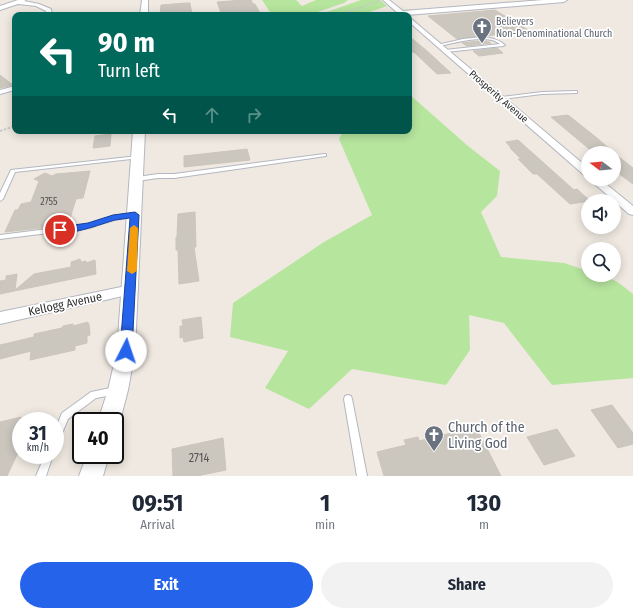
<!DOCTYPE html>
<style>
:root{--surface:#fff;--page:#f2f2f3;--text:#1f2937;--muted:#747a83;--accent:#2563eb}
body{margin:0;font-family:"Fira Sans Condensed",sans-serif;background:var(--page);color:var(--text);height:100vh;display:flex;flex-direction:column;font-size:15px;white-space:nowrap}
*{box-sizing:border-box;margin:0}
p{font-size:13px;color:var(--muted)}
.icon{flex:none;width:22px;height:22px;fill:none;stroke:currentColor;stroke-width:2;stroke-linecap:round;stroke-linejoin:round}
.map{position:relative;height:476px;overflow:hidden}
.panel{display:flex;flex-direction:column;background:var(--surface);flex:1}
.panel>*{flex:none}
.hud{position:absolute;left:12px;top:12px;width:400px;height:122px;border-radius:8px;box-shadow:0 2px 10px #0003;background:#00695c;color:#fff;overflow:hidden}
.needle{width:26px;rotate:286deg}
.fabs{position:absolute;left:581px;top:146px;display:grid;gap:8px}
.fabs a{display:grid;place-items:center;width:40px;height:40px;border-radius:50%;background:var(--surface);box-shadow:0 2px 10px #0003;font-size:20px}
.speed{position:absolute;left:12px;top:412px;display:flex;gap:8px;font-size:20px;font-weight:700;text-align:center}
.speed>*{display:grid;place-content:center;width:52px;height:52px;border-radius:50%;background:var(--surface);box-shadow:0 2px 10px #0003;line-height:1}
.speed small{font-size:10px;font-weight:400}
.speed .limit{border:2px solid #111;border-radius:6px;background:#fff;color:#111}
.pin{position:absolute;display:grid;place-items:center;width:34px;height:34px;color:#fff;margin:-17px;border:2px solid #fff;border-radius:50%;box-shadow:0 1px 4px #0007}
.me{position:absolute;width:44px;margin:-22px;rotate:4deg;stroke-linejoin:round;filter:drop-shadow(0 0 3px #0008)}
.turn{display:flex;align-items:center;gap:14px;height:84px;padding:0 20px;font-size:18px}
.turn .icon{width:52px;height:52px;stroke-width:2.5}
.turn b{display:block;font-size:28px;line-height:34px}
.lanes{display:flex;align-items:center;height:38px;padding:0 20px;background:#0003;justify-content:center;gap:20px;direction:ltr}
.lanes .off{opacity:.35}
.eta{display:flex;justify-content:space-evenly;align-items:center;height:68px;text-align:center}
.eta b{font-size:24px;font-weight:700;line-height:28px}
.cta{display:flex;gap:8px;margin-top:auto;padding:8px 20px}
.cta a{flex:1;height:46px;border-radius:24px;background:var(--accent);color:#fff;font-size:16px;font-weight:700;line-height:46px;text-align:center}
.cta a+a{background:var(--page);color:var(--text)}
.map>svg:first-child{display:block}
.green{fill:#b6e59e}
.building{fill:#cbc7bf;stroke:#cbc5ba}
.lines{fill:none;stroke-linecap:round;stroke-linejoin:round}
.service-casing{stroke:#b4b7c1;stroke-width:2}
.minor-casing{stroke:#b4b7c1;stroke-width:2}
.tertiary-casing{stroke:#b4b7c1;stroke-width:2}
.path-far1{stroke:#c9c9c9;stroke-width:1.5;stroke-dasharray:1.5 1;stroke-linecap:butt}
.path{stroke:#c9c9c9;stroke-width:2;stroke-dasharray:2.5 1.5;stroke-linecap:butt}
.service{fill:#fff;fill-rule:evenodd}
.minor{fill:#fff;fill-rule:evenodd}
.tertiary{fill:#fff;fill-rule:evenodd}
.route{fill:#2563eb;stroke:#184099}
.slow{fill:#f59e0b}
.labels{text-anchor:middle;stroke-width:3.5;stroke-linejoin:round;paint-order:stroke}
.far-worship-label{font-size:10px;fill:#5b616d;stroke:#fff;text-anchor:start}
.far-street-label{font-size:10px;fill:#2e2e2e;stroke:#fff}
.number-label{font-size:10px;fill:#555452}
.street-label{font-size:12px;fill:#2e2e2e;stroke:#fff}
.near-number-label{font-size:12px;fill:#555452}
.near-worship-label{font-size:14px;fill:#5b616d;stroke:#fff;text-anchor:start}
</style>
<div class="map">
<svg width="633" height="476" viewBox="0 0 633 476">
<rect width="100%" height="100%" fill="#efe9e1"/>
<path class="green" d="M262 0H296L302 6 316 0H348L344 3 309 15H272Z
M361 0H380L387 6 361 15H318Z
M409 94 468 146 500 171 497 196 481 212 501 257 564 263 588 271V275C610 275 617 281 633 294V378L552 385 504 323 469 315 470 350 446 385 352 369 309 409 265 388 288 351 230 337 233 303 324 242 372 215 339 139 343 131H409Z"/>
<path class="building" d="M243 0H251L253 4H255L261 15H222L217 2Z
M187 3H190L192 15H160L161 5Z
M495 10 530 31 457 39 428 16Z
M409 36 427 51 451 73 437 74 414 52 409 53Z
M479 41H487L491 43 467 46 462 43Z
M497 48 503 53 479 56 473 51Z
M0 75 13 85 0 88Z
M568 115 597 138 614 153H594L551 117Z
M111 134 110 146 93 148 95 136Z
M518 140 574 190 577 189 590 201 570 204 537 174H533L518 159H521L510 148H511L506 142Z
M247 149 250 160 184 167V156Z
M614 153 633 168V184L614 170Z
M90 171 83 198 76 199 68 225 5 232 15 210H18L21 204 31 202 39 181 34 179 45 173 52 176 56 174Z
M195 212 196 247H194L199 281 179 284 178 250H176V237H177L178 214Z
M80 259 81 262 86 261V263L95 260 96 274 0 294V281L6 280V276L17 274 15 290 34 274 71 267V262Z
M201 317 203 338 184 342 183 337 180 338V326H183L182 320Z
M88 322V324H89L90 335 87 336V343L75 346V350L30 360 31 351 0 359V345L34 337V334L62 328 63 326 73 324V326Z
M612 405 633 433V444L618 448 591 410Z
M21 417V446L7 476H0V422Z
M476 427 501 476H384L377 452 406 445 404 440 418 437 419 441Z
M557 429 575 456 544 465 527 437Z
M223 438 226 470 197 476H173L172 449Z"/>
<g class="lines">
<defs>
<path id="service" d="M482 37C491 38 498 39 505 45L503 46 446 52 444 51 445 50 500 44C487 33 455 43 439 46L437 45 463 39Z
M576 91H577V93L542 94 501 99 499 98 501 97 542 92Z
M324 154H326V156L174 178H158L137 181 134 179 137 177 158 174H174Z
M138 156H140V158L15 172 3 199 0 201V193L11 170Z
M134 213 136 214 137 215 136 216 114 220 89 228 0 239V235L88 224 113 216Z
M115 387 118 388 119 391 118 394 96 398 68 419 58 443 55 444V430L62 413 91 392Z
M348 395 351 396 352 399 367 476H357L344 399 345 396Z
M45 455H53L46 476H36Z"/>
<path id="minor" d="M18 0H26L24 1 39 4 51 9 52 15H46V11L36 6 18 4 0 10V6Z
M383 0H389L403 11 543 0H567L564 2 407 15H400Z
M409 17 588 168V176L584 175 409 22Z
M15 86V90L0 94V90Z
M589 179H600L633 206V215L629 214Z
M131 285 136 287 138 290 136 293 0 324V312Z"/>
<path id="tertiary" d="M142 0H148V15H140Z
M133 131H145L135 351 128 390 120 421 115 429V421H98L108 390 117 351Z
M87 455H109L103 476H79Z"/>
</defs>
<use href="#service" class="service-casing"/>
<use href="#minor" class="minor-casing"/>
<use href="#tertiary" class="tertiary-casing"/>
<path class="path-far1" d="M338 15 379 1"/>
<path class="path" d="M0 131 15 126"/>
<use href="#service" class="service"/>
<use href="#minor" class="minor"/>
<use href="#tertiary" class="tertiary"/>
</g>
<path class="route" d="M135 212 139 215 132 351 130 354 126 355 122 354 120 351 130 218C125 219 120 219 115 220 103 223 64 239 55 230L60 227 88 223 113 215Z"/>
<path class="slow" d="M134 225 138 228 137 271 132 274 127 271 130 228Z"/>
<defs>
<symbol id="church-pin" viewBox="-11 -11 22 30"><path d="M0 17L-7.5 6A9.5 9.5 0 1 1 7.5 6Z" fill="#6b7280" stroke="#fff"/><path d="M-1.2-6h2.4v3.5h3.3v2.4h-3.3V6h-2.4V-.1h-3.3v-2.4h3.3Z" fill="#fff"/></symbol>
</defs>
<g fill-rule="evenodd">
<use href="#church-pin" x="471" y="16" width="22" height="30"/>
<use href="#church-pin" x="423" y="424" width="22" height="30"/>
</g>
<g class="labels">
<g class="far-worship-label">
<text x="496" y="25">Believers<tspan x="496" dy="12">Non-Denominational Church</tspan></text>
</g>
<g class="far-street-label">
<text transform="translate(499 96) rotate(41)" y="4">Prosperity Avenue</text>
</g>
<g class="number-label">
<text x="49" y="205">2755</text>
</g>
<g class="street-label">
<text transform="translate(65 304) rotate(-12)" y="4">Kellogg Avenue</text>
</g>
<g class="near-number-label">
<text x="199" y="462">2714</text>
</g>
<g class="near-worship-label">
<text x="448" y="432">Church of the<tspan x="448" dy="16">Living God</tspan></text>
</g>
</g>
</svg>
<div class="fabs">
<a><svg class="needle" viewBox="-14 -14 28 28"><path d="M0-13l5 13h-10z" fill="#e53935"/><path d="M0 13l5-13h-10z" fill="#747a83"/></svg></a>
<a><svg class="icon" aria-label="sound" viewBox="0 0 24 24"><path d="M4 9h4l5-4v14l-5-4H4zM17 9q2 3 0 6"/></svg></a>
<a><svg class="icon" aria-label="search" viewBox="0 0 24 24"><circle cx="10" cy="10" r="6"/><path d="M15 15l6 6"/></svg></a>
</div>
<div class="speed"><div>31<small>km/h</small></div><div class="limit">40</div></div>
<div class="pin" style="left:60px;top:230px;background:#d93025"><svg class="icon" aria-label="arrive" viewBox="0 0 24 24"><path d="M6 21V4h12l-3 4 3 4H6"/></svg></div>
<svg class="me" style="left:126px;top:351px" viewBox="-20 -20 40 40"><circle r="19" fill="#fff"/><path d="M0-13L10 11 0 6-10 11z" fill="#2563eb"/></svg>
<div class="hud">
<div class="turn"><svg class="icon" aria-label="left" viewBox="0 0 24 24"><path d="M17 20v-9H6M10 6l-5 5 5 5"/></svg><div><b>90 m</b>Turn left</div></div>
<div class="lanes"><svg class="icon" aria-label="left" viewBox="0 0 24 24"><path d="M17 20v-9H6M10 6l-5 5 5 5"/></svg><svg class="icon off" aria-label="ahead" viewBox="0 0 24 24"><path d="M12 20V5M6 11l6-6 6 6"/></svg><svg class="icon off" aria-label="right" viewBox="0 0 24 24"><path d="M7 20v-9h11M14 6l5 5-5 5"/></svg></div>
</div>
</div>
<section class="panel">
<div class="eta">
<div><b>09:51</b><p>Arrival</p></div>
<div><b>1</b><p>min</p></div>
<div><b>130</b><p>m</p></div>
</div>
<div class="cta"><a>Exit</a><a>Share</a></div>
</section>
